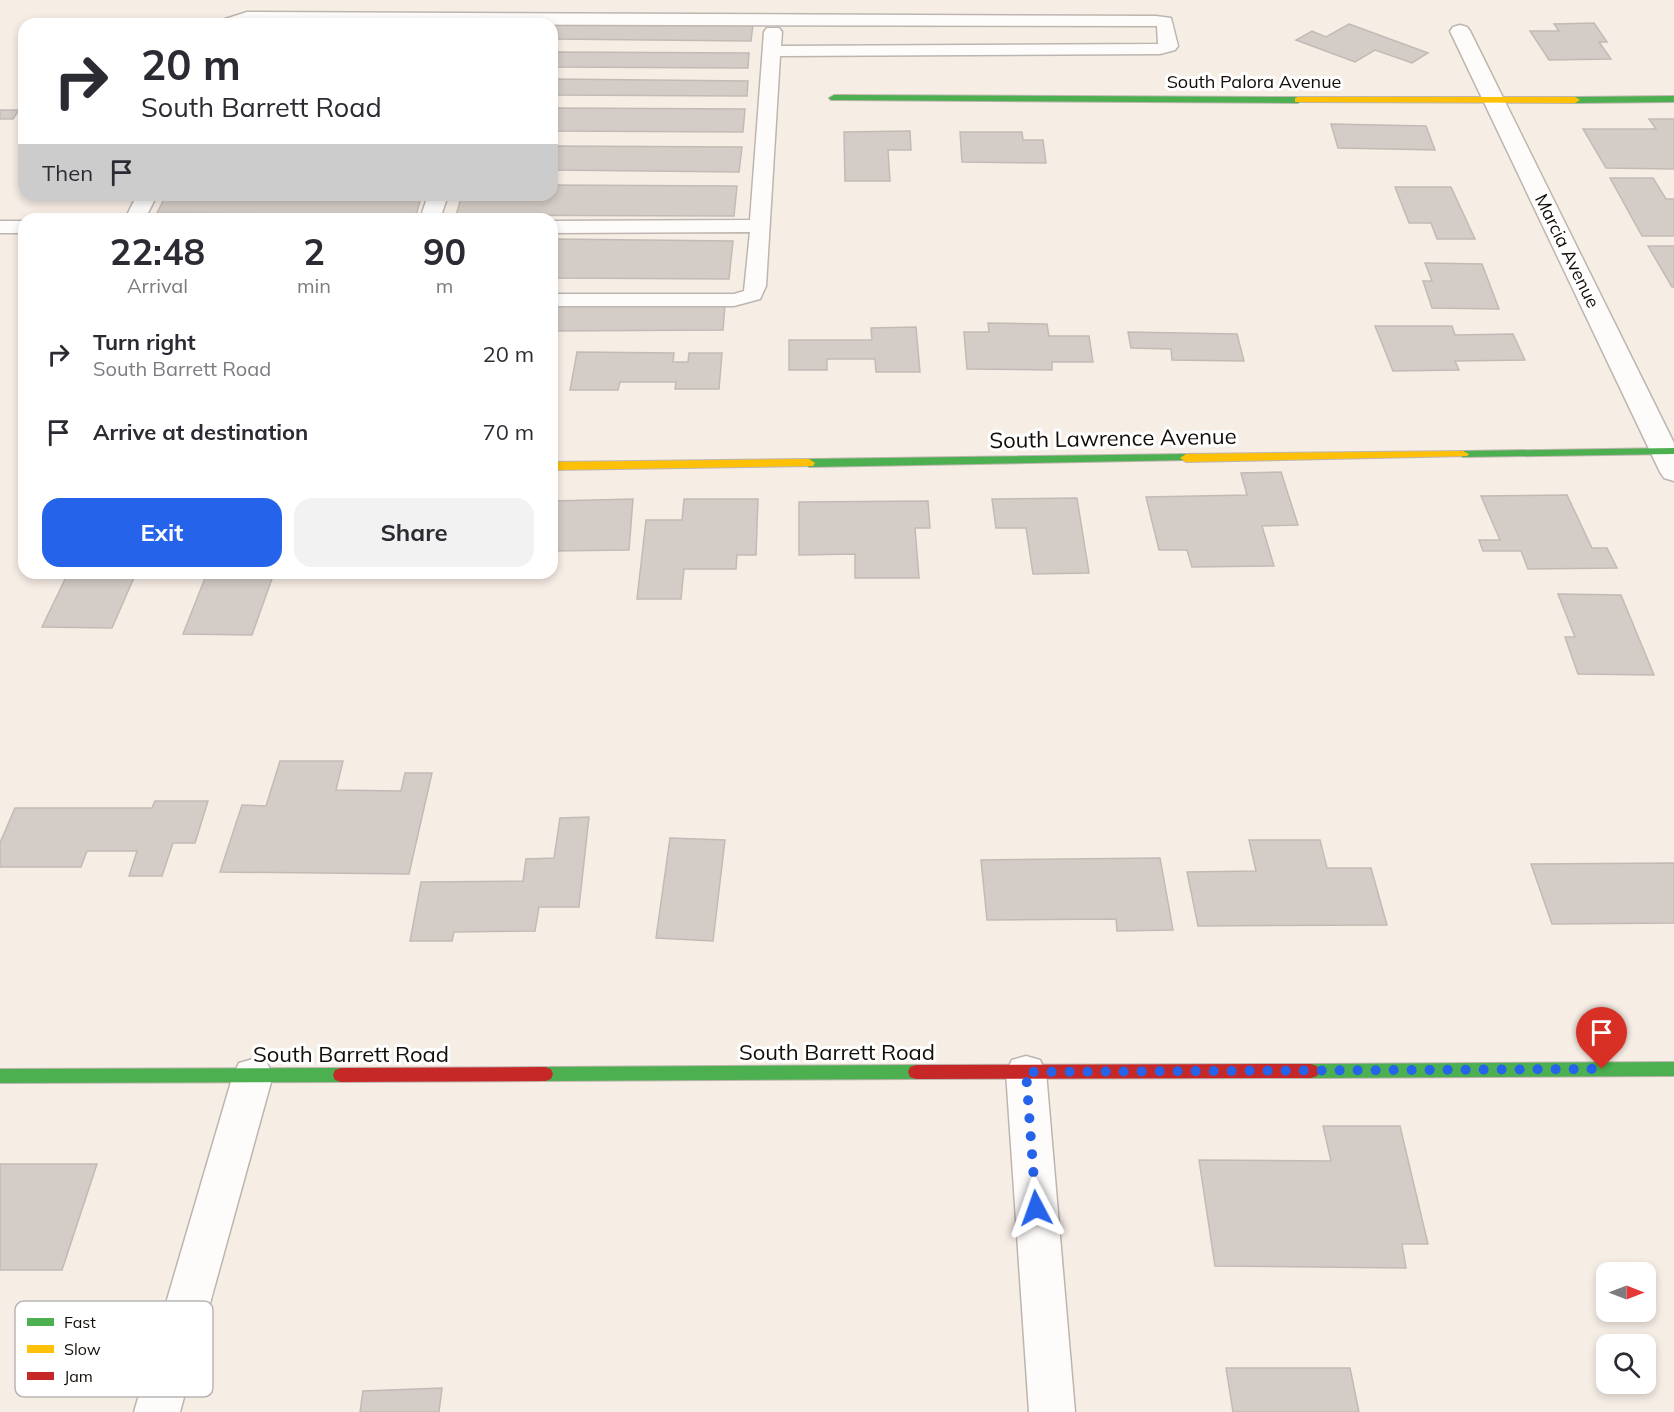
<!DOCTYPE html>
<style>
:root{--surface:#fff;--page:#f2f2f3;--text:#2b2b33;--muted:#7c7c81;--accent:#2563eb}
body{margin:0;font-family:Mulish,sans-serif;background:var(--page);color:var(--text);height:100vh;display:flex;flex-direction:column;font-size:22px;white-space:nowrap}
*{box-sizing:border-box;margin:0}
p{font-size:20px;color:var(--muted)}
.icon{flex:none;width:33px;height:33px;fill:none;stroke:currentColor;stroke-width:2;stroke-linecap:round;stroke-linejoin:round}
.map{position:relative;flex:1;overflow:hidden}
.side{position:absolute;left:18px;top:213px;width:540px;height:366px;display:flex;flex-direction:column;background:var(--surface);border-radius:18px;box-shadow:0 3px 9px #0003}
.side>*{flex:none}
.banner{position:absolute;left:18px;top:18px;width:540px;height:183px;border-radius:18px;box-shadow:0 3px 9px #0003;background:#fff;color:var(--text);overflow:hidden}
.needle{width:39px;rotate:90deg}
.buttons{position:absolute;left:1596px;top:1262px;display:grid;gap:12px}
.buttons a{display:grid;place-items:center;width:60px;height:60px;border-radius:12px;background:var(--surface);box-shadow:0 3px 9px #0003;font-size:30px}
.pin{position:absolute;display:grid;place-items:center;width:51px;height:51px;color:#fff;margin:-62px -26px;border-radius:50% 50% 50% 0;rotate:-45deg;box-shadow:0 0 6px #0007}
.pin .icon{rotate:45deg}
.me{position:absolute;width:66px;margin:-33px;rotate:356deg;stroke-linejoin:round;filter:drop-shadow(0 0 4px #0008)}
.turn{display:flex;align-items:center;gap:21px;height:126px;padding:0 24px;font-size:27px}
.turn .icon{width:78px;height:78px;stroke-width:2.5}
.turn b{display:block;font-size:42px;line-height:51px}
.then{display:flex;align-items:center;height:57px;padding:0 24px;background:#0003;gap:12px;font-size:22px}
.eta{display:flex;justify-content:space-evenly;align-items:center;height:102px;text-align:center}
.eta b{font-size:36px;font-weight:700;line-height:42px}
.button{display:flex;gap:12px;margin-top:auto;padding:12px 24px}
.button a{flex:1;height:69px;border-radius:18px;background:var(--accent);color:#fff;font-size:24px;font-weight:700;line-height:69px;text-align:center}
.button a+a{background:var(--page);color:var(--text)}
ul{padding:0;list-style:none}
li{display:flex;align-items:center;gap:18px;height:78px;padding:0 24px}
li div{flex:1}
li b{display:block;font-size:22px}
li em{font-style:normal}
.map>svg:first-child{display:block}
.building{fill:#d4ccc6;stroke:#c2bbb5;stroke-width:1.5}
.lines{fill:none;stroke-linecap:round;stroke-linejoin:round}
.lane-casing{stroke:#bdb5af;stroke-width:3}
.street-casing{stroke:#bdb5af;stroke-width:3}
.fast-casing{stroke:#bdb5af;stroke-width:2}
.slow-casing{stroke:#bdb5af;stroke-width:2}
.jam-casing{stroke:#bdb5af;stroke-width:2}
.lane{fill:#fefcfb;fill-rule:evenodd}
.street{fill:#fefcfb;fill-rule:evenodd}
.fast{fill:#4caf50;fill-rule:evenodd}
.slow{fill:#ffc107;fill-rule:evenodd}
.jam{fill:#c62828;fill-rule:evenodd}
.route{stroke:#2563eb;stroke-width:10;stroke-dasharray:0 18}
.labels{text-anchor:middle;stroke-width:6;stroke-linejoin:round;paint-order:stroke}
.far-street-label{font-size:18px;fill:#130d08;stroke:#fff}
.street-label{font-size:22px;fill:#130d08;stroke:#fff}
.key{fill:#fff;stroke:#b8b6b5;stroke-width:1.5}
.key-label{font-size:16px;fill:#130d08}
</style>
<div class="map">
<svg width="1674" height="1412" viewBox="0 0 1674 1412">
<rect width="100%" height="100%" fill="#f6ede5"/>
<path class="building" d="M516 23 753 25 751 41 552 39V24Z
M1594 23 1607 42H1599L1611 59 1549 60 1530 31H1559L1554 24Z
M1349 24 1428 53 1412 63 1375 50 1355 62 1296 40 1312 31 1326 37Z
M552 52 749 53 748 68 552 67Z
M552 79 748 81 747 96 552 95Z
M552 108 745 109 743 132 552 131Z
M0 110H19L13 119H0Z
M1649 119H1674V169L1606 168 1583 129H1656Z
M1331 124 1426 126 1435 150 1338 148Z
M910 131 911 150H888L890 181H845L844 132Z
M960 132H1022L1023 140H1043L1046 163 962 162Z
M552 146 742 147 739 172 552 170Z
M1610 178H1653L1666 199H1674V236H1642Z
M552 185 737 186 734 216 456 215 462 195H552Z
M1395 187H1451L1475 239H1437L1431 223H1409Z
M166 195H422L416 215 157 213Z
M552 239 733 241 729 279 552 278Z
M1648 246H1674V287H1672Z
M1425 263 1482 264 1499 309 1432 308 1423 281H1432Z
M552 305H725L723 330 552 331Z
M988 323 1047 324 1049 336H1089L1093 362H1052V370L967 369 964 332H989Z
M1375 326H1452L1455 335 1513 334 1525 360 1455 361 1459 370 1393 371Z
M916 327 920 372H876L875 359H827V370H789V340H872L871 328Z
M1128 332 1237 334 1244 361 1172 360 1171 349 1131 348Z
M577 352 674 353 673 362H688L689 353H722L719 389H675L676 382H620L618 390H570Z
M1281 472 1298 525 1262 526 1274 566 1192 567 1187 550H1159L1146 497 1247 495 1241 473Z
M1567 495 1592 548H1607L1617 568 1528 569 1521 551H1483L1479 540H1500L1481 496Z
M1077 498 1089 573 1033 574 1026 528H996L992 499Z
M633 499 629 550 552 551V501Z
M684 499H758L756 555H737L736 569H684L681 599H637L646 520H682Z
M928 501 930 528H915L919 578H855V554L799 555V502Z
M68 573H136L112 628 42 627Z
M207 573H274L252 635 183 634Z
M1558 594 1621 595 1654 675 1578 674 1565 637H1575Z
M280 761H343L336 790 401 791 405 773H432L409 874 220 872 242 805 266 806Z
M155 801H208L195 843H173L162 876H129L137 851H87L81 867H0V843L15 808H152Z
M589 817 579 907H539L535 931 454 932 452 941H410L421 882 523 881 526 859 554 858 560 818Z
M670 838 725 840 713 941 656 938Z
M1249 840H1320L1327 868H1371L1387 925 1198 926 1187 872 1256 871Z
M1160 858 1173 930 1117 931 1116 919 987 920 981 860Z
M1674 863V923L1552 924 1531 864Z
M1323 1126H1400L1428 1244H1402L1406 1268 1215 1266 1199 1160 1331 1161Z
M0 1164H97L62 1270H0Z
M1226 1368H1350L1359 1412H1233Z
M442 1388 439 1412H360L363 1391Z"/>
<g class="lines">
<defs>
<path id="lane" d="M247 12 1156 16 1171 18 1178 46 1175 50 1160 54 780 56 766 286 760 299 734 306H552V294H734L744 291 750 232 552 233V221L750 220 764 32 767 28H779L782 32 781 46 1158 44 1157 26 219 24 222 20Z
M137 195H157L145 219H125Z
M428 195H448L440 219H420Z
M0 221H24V233H0Z"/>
<path id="street" d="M1460 25 1467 27 1470 31 1674 443V481L1664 478 1660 472 1450 31 1453 27Z
M1026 1056 1040 1060 1046 1072 1075 1412H1029L1006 1072 1012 1060Z
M253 1059 267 1063 273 1075 180 1412H134L233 1075 239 1063Z"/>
<path id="fast" d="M834 95 1298 97 1303 100 1298 103 831 100 829 98Z
M1674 96V102L1575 103 1570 100 1575 97Z
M1674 448V454L1463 457 1457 454 1463 451Z
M1186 454 1190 456 1192 458 1190 460 809 467 803 463 809 459Z
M1674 1062V1076L1311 1078 1305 1076 1303 1071 1305 1066 1311 1064Z
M916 1065 922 1067 924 1072 922 1077 916 1079 545 1081 539 1079 537 1074 539 1069 545 1067Z
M341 1068 347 1070 349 1075 347 1080 341 1082 0 1083V1069Z"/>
<path id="slow" d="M1298 97H1575L1580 100 1575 103 1295 102V98Z
M1463 451 1469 454 1467 456 1186 462 1180 458 1186 454Z
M809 459 815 463 813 466 552 470V462Z"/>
<path id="jam" d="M1311 1064 1317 1066 1319 1071 1317 1076 1311 1078 916 1079 910 1077 908 1072 910 1067 916 1065Z
M545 1067 551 1069 553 1074 551 1079 545 1081 341 1082 335 1080 333 1075 335 1070 341 1068Z"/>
</defs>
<use href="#lane" class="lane-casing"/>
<use href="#street" class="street-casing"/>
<use href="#fast" class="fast-casing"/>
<use href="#slow" class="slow-casing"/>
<use href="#jam" class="jam-casing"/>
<use href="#lane" class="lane"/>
<use href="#street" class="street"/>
<use href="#fast" class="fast"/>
<use href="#slow" class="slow"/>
<use href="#jam" class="jam"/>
</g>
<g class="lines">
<path class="route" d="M1036 1208 1026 1072 1602 1069"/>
</g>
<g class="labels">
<g class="far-street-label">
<text x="1254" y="88">South Palora Avenue</text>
<text transform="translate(1567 251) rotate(64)" y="6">Marcia Avenue</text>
</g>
<g class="street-label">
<text transform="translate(1113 438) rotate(-1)" y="8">South Lawrence Avenue</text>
<text x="837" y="1060">South Barrett Road</text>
<text x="351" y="1062">South Barrett Road</text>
</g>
</g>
<rect x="15" y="1301" width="198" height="96" rx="9" class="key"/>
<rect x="27" y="1318" width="27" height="8" fill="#4caf50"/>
<rect x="27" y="1345" width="27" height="8" fill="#ffc107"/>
<rect x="27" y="1372" width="27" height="8" fill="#c62828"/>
<g class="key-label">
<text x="64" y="1328">Fast</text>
<text x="64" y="1355">Slow</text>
<text x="64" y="1382">Jam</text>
</g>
</svg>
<div class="buttons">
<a><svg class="needle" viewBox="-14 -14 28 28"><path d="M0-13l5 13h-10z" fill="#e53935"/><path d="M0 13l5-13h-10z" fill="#7c7c81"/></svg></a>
<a><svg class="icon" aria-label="search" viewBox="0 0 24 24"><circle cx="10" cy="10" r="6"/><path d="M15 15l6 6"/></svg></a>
</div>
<div class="pin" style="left:1602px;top:1069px;background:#d93025"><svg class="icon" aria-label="arrive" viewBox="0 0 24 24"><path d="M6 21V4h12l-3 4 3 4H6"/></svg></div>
<svg class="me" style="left:1036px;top:1208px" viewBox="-20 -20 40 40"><path d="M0-17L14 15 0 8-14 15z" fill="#2563eb" stroke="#fff" stroke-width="4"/></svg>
<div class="banner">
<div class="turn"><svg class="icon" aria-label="right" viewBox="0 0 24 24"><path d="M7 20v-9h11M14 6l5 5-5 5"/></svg><div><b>20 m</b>South Barrett Road</div></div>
<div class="then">Then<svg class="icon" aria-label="arrive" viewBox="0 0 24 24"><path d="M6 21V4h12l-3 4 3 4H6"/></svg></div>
</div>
<section class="side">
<div class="eta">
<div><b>22:48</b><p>Arrival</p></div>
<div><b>2</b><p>min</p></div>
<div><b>90</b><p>m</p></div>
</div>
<ul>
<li><svg class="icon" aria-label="right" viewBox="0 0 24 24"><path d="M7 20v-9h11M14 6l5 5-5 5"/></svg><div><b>Turn right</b><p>South Barrett Road</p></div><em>20 m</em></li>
<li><svg class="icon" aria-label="arrive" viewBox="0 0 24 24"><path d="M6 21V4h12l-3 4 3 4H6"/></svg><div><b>Arrive at destination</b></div><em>70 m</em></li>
</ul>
<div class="button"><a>Exit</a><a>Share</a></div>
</section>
</div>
